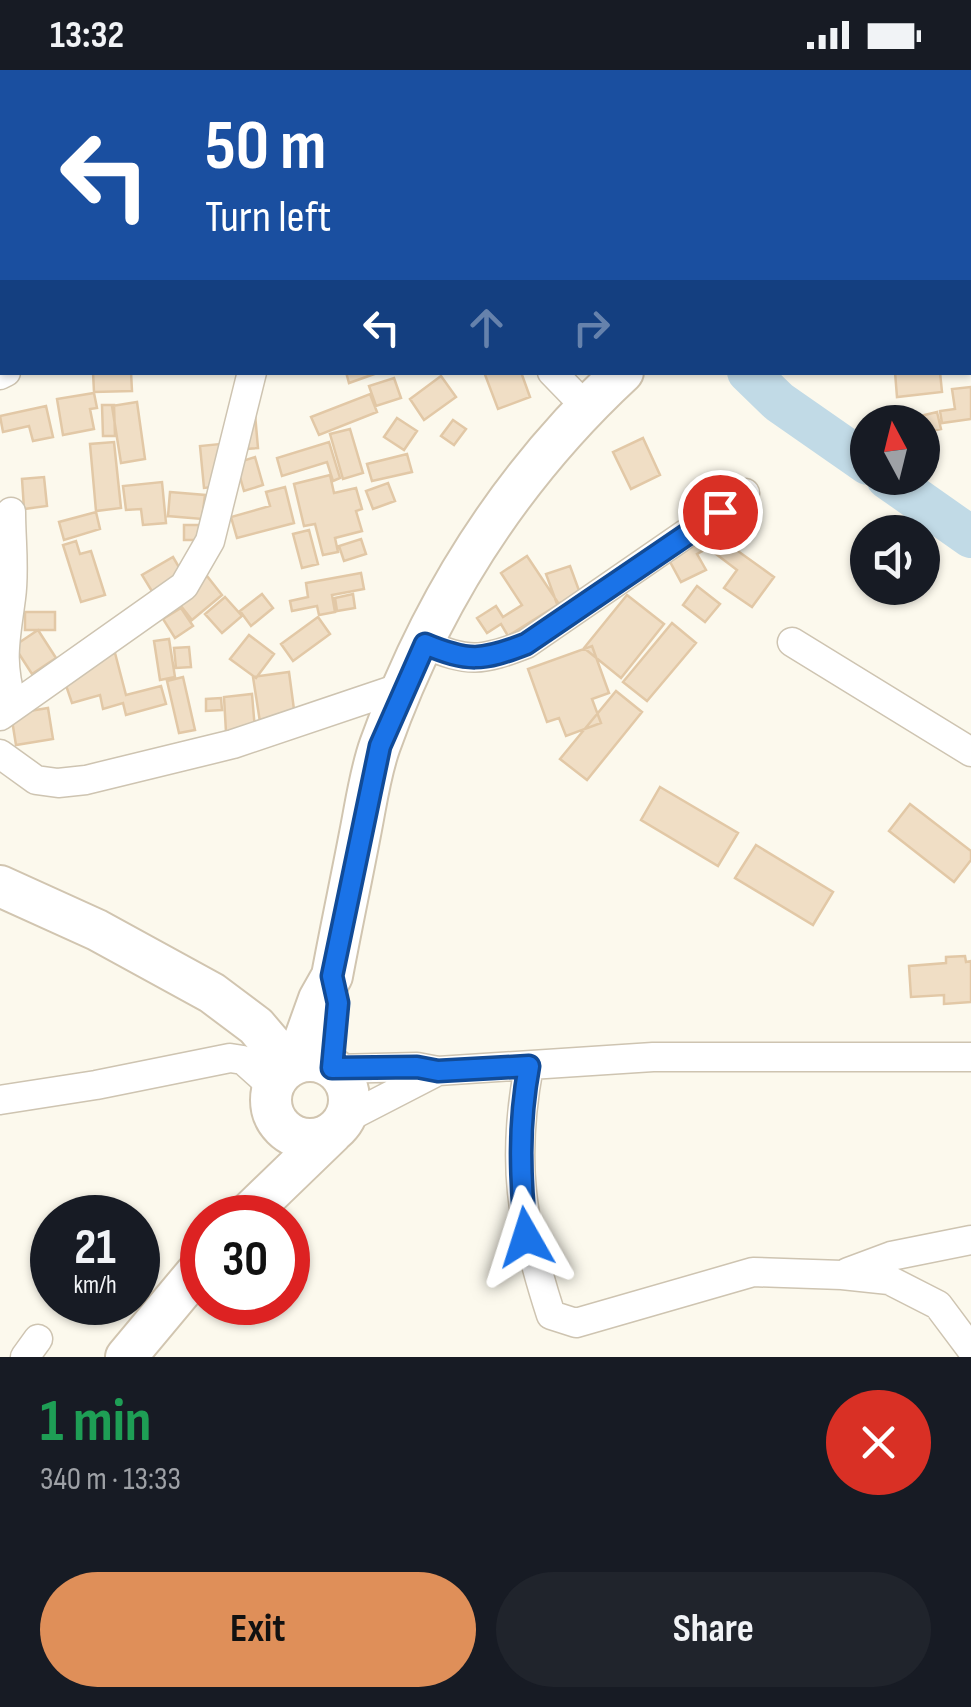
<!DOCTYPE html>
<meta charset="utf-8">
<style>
:root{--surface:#171b24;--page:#20242c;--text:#f1f3f6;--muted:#9ea1a6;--accent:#df8f59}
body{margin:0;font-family:"Sofia Sans Condensed",sans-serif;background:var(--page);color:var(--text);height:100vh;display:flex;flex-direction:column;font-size:38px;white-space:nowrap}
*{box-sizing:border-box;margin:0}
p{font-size:32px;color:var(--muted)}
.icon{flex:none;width:55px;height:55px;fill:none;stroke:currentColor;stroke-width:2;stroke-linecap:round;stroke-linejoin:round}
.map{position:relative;height:1287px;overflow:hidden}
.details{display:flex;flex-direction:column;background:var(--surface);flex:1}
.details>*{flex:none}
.top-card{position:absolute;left:0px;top:0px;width:972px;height:305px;box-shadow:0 2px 8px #0004;background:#1a4fa0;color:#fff;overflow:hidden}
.needle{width:65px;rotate:353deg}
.tools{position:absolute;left:850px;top:335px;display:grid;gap:20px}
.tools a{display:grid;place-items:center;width:90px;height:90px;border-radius:50%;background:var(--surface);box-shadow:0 2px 8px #0004;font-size:50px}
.speed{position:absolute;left:30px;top:1125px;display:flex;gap:20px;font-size:50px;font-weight:700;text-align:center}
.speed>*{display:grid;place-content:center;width:130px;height:130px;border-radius:50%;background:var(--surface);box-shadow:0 2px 8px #0004;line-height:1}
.speed small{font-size:25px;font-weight:400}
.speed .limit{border:15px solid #d22;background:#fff;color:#111}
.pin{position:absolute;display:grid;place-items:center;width:85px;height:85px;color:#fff;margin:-42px;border:5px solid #fff;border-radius:50%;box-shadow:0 2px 10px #0007}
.me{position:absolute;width:110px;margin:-55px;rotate:354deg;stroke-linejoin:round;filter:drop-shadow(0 0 8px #0008)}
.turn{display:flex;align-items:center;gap:35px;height:210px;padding:0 40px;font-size:45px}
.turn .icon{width:130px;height:130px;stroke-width:2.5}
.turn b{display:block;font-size:70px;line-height:85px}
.lanes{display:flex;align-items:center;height:95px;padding:0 40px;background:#0003;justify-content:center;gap:50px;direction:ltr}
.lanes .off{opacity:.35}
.round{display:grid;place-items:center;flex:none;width:105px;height:105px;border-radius:52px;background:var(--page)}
.summary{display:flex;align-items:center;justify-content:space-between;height:170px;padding:0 40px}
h1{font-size:60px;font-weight:700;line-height:75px;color:#1e9e55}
.action{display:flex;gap:20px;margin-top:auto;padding:20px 40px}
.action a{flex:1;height:115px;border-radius:60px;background:var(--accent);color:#111;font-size:40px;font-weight:700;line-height:115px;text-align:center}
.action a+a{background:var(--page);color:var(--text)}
.status{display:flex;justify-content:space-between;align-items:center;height:70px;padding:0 50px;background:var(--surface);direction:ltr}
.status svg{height:28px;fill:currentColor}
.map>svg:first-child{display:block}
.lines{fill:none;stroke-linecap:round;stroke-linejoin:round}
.river{stroke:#c1dae6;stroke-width:42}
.building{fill:#f0dec5;stroke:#e2c8a6;stroke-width:2.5}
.street-casing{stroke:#cec4b1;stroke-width:31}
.secondary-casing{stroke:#d1c5b0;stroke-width:44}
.street{stroke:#fff;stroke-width:28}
.secondary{stroke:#fff;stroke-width:40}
.route-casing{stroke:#114b97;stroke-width:25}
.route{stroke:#1a73e8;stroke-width:18}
</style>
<div class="status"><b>13:32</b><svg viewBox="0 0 49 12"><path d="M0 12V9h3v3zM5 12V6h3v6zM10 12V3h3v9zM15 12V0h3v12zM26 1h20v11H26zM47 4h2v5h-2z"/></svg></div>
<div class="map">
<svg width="971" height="1287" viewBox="0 0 971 1287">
<rect width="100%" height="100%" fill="#fcf9ed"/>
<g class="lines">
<path class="river" d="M508 0 509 2
M748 302 779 332 868 394
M887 408 971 467"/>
</g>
<path class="building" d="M93 302H131L132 321 94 322Z
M346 302H380L349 313Z
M484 302H521L530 327 498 339Z
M895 302H940L942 322 897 327Z
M441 306 456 327 424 350 410 329Z
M394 308 401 328 376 336 369 316Z
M971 317V349L942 353 940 341 955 339 952 319Z
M94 323 97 338 90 339 94 359 63 365 57 329Z
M370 324 377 342 319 365 311 347Z
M137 332 145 389 121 393 112 336Z
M102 335H114L115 366H103Z
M46 336 53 367 33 371 29 356 3 362 0 346Z
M937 342 941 359 922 363V352H917L916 347Z
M255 344 258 378 245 379Z
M397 348 417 361 404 380 384 367Z
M453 350 466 359 454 375 441 366Z
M350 359 363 403 343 409 330 364Z
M643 368 660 405 631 419 613 382Z
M114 372 121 438 96 441 90 374Z
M329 372 340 408 333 411 327 392 282 406 277 388Z
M220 374 224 416 204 418 200 376Z
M407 384 412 402 372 411 367 394Z
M255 387 263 415 244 421 236 393Z
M330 405 334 423 356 418 362 439 356 441 362 461 335 468 338 482 323 485 315 454 304 456 294 414Z
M44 407 47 436 24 439 22 409Z
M162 412 166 453 143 455 141 439 126 440 123 416Z
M388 413 395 431 373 439 366 421Z
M285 417 294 453 237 468 231 447 270 436 266 422Z
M170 422 205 425 202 449 168 446Z
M96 442 100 459 64 470 59 452Z
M184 455H199V470H184Z
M309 460 318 494 302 498 293 464Z
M708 468 712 476 697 484 706 500 681 512 668 488Z
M361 469 366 484 344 491 339 476Z
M721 469 774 507 752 537 724 518 737 500 712 481Z
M76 471 80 484 91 481 105 525 81 532 63 475Z
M527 486 559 534 508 566 501 554 487 563 477 548 496 536 503 547 522 535 501 503Z
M173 487 183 504 153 523 142 505Z
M570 496 581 526 557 534 546 504Z
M361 503 364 519 332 525 335 542 319 545 317 536 292 541 290 531 308 527 306 513Z
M207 506 222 525 192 550 177 531Z
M697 516 720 534 705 552 683 535Z
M262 524 273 538 251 556 240 541Z
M353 524 355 538 337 541 335 528Z
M627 525 664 554 621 608 584 578Z
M225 527 242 546 222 563 205 544Z
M181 538 193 556 175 568 163 549Z
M25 542H55V560H25Z
M318 547 330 564 293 591 281 574Z
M672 553 696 573 647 631 623 612Z
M38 560 56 588 32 604 14 576Z
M249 565 274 584 256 608 230 589Z
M169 569 175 607 160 610 154 571Z
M592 576 609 623 592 629 601 653 566 666 559 648 547 652 528 599Z
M189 577 191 597 176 598 174 578Z
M115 583 126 625 161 616 166 634 126 645 123 633 103 639 100 625 72 633 60 598Z
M289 602 295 647 260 652 253 607Z
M183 607 195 660 179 663 167 611Z
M616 621 642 642 587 710 560 689Z
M252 624 255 660 226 662 224 627Z
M221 628 222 640 206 641V629Z
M48 638 53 669 16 675 11 644Z
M660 717 738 763 718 796 641 750Z
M910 734 971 781V790L954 812 889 761Z
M756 775 833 822 813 855 735 808Z
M965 886 966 892 971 891V932L944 934V925L911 927 909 896 946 893V887Z"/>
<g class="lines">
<defs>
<path id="street" d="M155 2 156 0
M0 62 2 60
M552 302 586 337
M0 305 6 302
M11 442C11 470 15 500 11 528 5 574 0 588 12 635
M792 572 971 682
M425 574C468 593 482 591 526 574L745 423
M0 646 184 516 210 471 252 302
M0 684 36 710 58 713 86 710 233 674 405 616
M529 996C511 1092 521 1153 551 1245L576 1253 753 1202 842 1205 889 1210 938 1235 971 1279
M334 999 417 997 438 1001 653 987H971
M0 1030 96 1015 230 988 243 990 273 1017
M345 1049 438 1001
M848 1202 891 1186 971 1170
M25 1287 38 1269"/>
<path id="secondary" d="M903 2 904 0
M0 816 97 860 212 923 256 956 290 996
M271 1030a39 39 0 1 1 78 0a39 39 0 1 1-78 0Z
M296 993 319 929 332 906C341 858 351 811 360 764 366 734 370 703 380 675 431 532 512 405 623 302
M244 1148 332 1063
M126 1287 202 1196"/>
</defs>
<use href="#street" class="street-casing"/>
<use href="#secondary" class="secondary-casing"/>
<use href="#street" class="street"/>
<use href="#secondary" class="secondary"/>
</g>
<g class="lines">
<defs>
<path id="route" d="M526 1167C520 1108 518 1055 529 996L438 1001 417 997 332 998 338 933 332 906 380 676 425 574C468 592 482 591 526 574L720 442"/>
</defs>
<use href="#route" class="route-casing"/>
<use href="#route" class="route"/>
</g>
</svg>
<div class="tools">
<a><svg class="needle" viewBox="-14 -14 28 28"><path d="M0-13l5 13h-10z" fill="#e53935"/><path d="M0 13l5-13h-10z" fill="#9ea1a6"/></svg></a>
<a><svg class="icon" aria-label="sound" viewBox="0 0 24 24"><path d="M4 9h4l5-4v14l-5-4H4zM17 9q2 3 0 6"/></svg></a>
</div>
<div class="speed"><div>21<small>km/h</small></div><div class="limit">30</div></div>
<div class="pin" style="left:720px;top:442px;background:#d93025"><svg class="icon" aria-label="arrive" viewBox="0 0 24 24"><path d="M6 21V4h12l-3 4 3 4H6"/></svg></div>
<svg class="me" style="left:526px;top:1167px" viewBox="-20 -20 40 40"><path d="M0-17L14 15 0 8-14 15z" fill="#1a73e8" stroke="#fff" stroke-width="4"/></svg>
<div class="top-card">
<div class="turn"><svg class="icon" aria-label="left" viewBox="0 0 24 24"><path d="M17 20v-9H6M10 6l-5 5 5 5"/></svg><div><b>50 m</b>Turn left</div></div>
<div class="lanes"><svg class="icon" aria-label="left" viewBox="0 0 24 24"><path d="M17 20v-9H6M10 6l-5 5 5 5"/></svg><svg class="icon off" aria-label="ahead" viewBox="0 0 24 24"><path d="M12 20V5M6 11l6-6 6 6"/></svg><svg class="icon off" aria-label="right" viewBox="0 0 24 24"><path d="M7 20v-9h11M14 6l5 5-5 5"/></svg></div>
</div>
</div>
<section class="details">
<div class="summary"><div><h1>1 min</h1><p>340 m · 13:33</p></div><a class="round" style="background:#d93025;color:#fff"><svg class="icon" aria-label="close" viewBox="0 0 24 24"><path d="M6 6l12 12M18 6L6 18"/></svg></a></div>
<div class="action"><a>Exit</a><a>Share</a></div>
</section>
